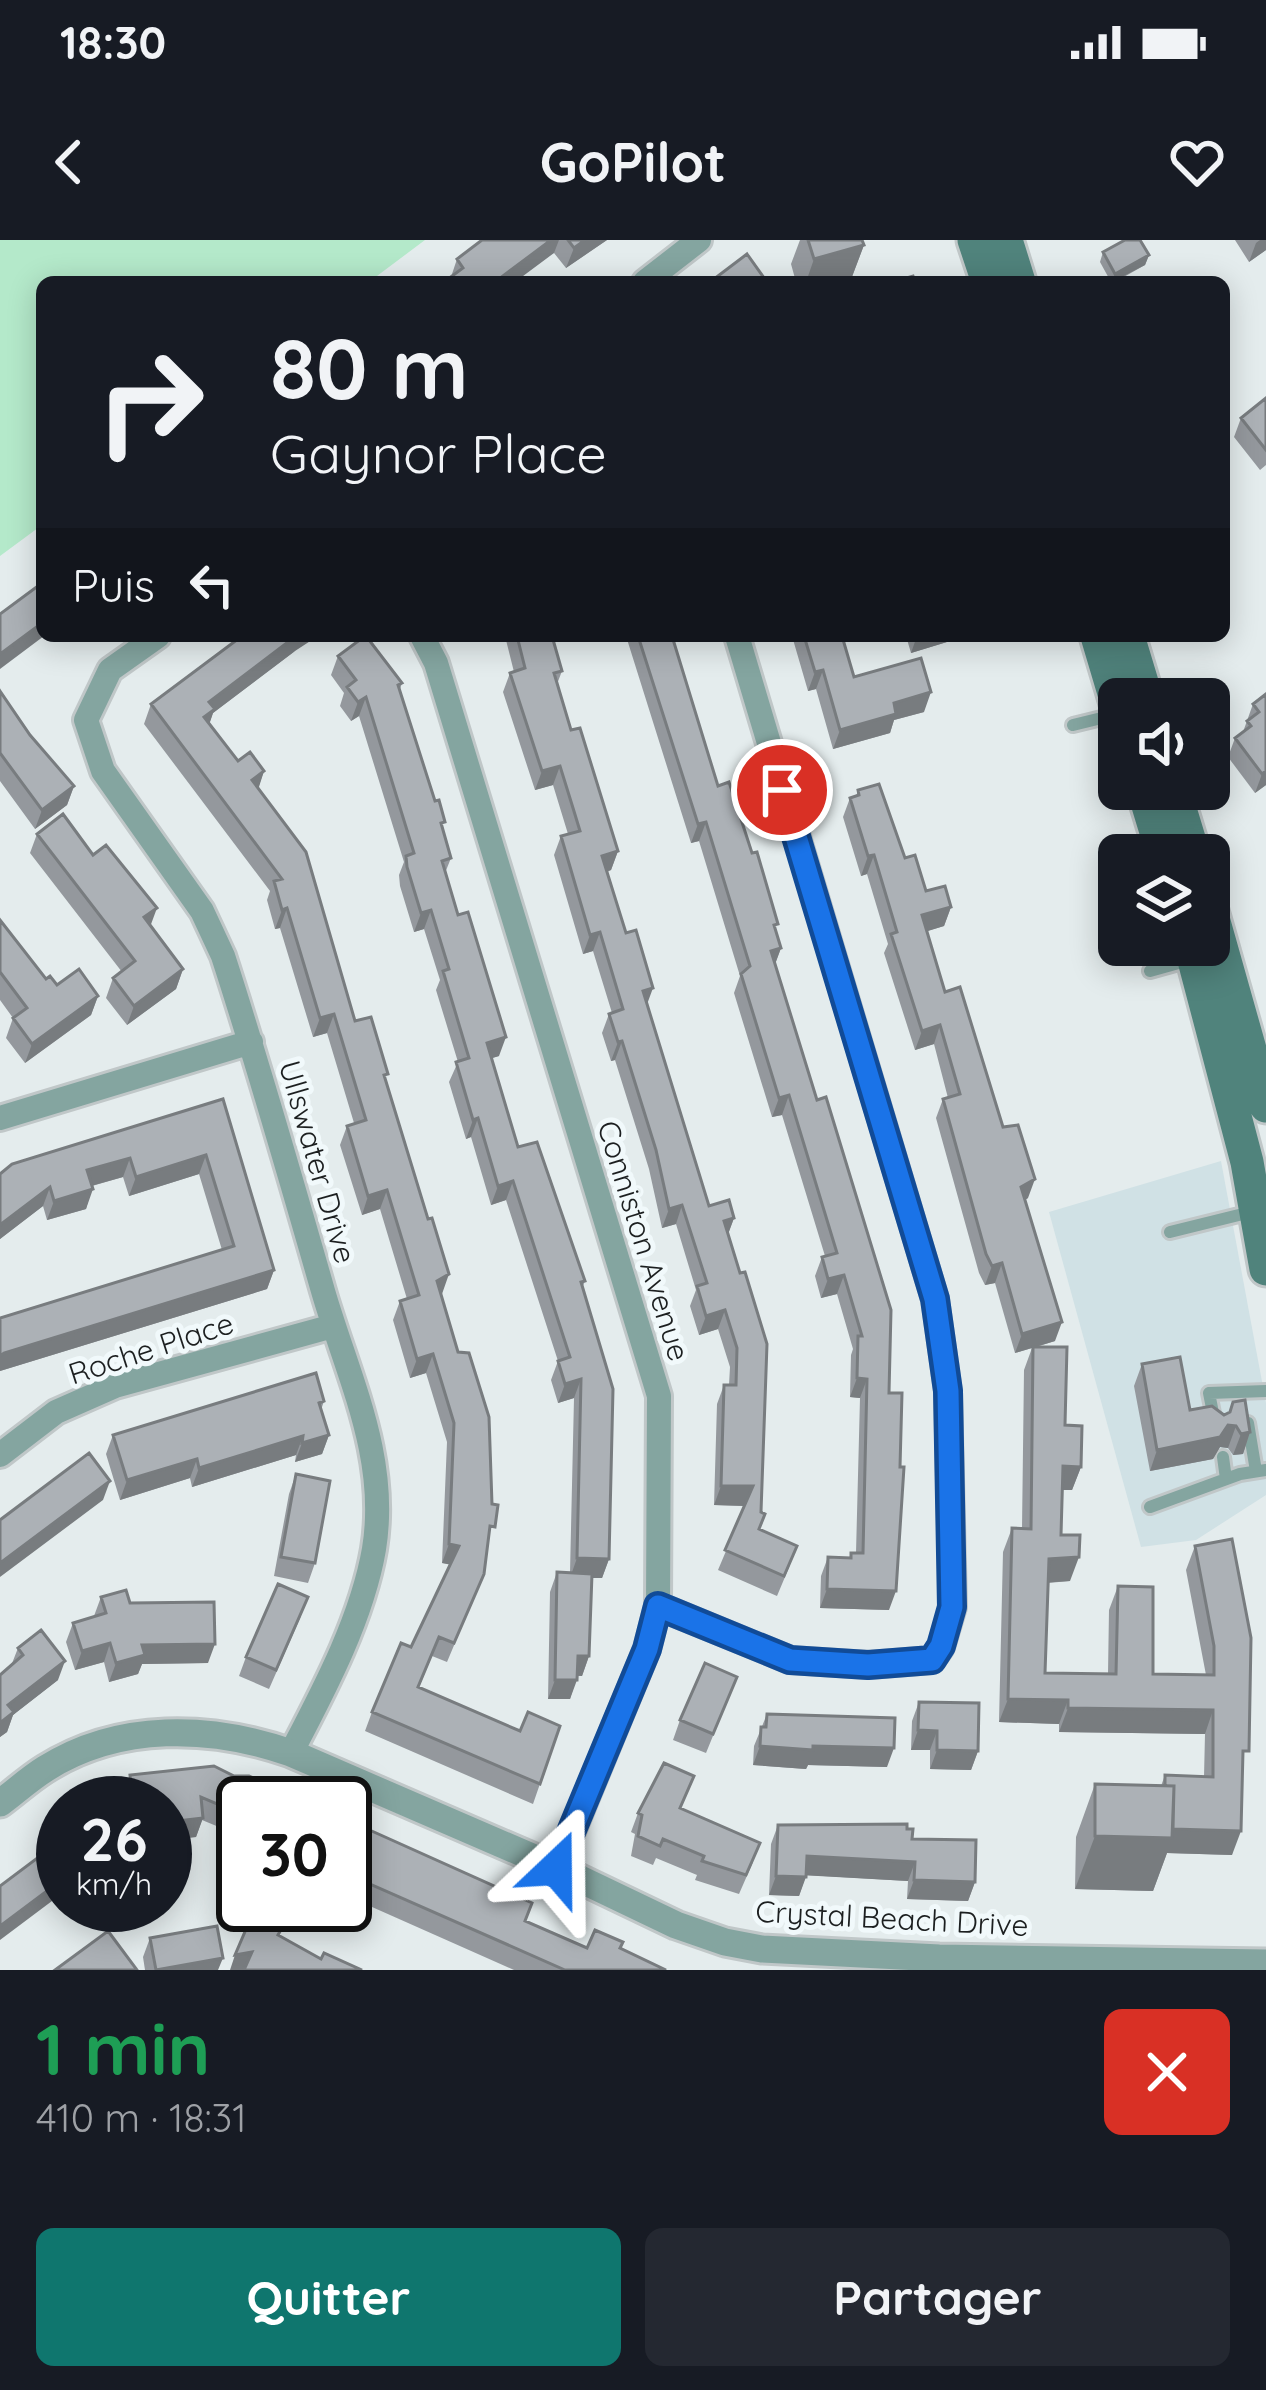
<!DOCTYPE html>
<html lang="fr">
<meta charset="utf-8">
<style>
:root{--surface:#171b24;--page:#242831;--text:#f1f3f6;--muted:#9ea1a6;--accent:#0f766e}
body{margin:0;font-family:Quicksand,sans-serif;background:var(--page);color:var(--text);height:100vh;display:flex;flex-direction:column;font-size:45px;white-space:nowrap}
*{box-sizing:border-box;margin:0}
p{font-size:39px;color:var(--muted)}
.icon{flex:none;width:66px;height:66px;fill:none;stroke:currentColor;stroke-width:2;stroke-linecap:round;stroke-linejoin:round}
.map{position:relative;height:1730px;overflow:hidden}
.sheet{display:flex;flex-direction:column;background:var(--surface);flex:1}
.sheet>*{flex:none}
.top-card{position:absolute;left:36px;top:36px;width:1194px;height:366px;border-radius:18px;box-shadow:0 6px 30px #0003;background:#171b24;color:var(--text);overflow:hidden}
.fabs{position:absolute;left:1098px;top:438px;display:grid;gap:24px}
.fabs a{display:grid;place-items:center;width:132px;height:132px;border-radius:18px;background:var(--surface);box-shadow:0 6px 30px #0003;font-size:60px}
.speed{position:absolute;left:36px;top:1536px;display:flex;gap:24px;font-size:60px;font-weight:700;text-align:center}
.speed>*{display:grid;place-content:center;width:156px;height:156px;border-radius:50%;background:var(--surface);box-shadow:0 6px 30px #0003;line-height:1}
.speed small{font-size:30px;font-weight:400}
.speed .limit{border:6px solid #111;border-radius:18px;background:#fff;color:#111}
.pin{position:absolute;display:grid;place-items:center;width:102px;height:102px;color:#fff;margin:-51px;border:6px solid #fff;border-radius:50%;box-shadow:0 3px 12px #0007}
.me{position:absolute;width:132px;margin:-66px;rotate:23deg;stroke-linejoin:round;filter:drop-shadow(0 0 9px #0008)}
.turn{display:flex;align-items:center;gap:42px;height:252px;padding:0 36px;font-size:54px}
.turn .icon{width:156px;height:156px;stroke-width:2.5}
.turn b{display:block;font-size:84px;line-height:102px}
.then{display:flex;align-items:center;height:114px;padding:0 36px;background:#0003;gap:24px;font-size:45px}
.round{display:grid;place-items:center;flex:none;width:126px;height:126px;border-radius:18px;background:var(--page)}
.overview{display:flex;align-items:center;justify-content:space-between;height:204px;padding:0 36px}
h1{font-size:72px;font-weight:700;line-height:90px;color:#1e9e55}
.action{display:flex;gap:24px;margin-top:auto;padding:24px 36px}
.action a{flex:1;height:138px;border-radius:18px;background:var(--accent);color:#fff;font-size:48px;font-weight:700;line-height:138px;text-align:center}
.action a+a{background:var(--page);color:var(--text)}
.status{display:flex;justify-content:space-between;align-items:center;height:84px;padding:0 60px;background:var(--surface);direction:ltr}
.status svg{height:33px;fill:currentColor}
header{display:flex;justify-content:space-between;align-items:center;height:156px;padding:0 36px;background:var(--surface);font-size:54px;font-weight:700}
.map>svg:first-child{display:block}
.built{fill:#d0e1e5}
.green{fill:#b4e9ca}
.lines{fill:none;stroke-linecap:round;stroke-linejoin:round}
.service-casing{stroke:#c0c7c8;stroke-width:18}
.minor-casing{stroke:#c0c7c8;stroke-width:30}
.tertiary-casing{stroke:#c0c7c8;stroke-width:33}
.secondary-casing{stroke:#c0c7c8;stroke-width:39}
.service{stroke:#84a5a0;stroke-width:12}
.minor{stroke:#84a5a0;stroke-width:24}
.tertiary{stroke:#84a5a0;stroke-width:27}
.secondary{stroke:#50837c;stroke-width:33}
.wall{fill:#94989d}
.shaded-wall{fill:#787c7f}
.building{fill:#acb1b6;stroke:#787c7f;stroke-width:3}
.route-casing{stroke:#114b97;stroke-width:30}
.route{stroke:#1a73e8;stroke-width:21}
.labels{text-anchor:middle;stroke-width:10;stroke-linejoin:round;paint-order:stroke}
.street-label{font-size:30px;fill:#1c1f20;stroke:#f1f9fb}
</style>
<div class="status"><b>18:30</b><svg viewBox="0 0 49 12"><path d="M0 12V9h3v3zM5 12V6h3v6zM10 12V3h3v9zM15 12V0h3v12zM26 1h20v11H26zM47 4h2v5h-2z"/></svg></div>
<header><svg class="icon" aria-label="back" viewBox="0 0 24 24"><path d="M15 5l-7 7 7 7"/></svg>GoPilot<svg class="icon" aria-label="heart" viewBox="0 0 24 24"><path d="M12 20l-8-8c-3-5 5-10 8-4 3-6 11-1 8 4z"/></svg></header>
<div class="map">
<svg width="1266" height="1730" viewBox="0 0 1266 1730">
<rect width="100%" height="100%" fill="#e4eced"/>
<path class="built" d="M1221 921 1266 1163V1255L1196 1300 1141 1307 1049 972Z"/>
<path class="green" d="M0 0H425L369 42H42V285L0 316Z"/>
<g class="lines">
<defs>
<path id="service" d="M1073 485 1118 474
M1150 731 1193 719
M1170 992 1255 971
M1214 1178 1209 1153 1266 1151
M1248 1183 1256 1231
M1223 1217 1226 1239
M1150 1267 1240 1234 1266 1230"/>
<path id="minor" d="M645 42 699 0
M158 396 110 430 86 480 103 531 202 671 223 716C259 827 291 939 323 1051 348 1137 389 1217 374 1309 362 1379 324 1450 291 1513
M422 396 436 423 659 1156 658 1366 647 1409 557 1628
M0 878 251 802
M0 1215 56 1172 115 1146 333 1086
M658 1366 790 1420 869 1425 932 1420 941 1407 953 1367 948 1151 935 1059 737 396"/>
<path id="tertiary" d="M0 1563C15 1552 29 1539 45 1529 119 1482 211 1485 291 1513L557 1628 676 1685 725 1702 762 1709 939 1718 1266 1723"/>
<path id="secondary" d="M974 0 988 42
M1006 0 1019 42
M1097 396 1119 470
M1128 396 1147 459
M1143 549 1163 615
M1174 549 1194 615
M1209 664 1266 866
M1190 705 1247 922 1266 1029"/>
</defs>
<use href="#service" class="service-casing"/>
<use href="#minor" class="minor-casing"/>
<use href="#tertiary" class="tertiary-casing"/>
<use href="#secondary" class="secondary-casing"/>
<use href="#service" class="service"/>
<use href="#minor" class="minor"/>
<use href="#tertiary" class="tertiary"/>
<use href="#secondary" class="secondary"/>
</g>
<path class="wall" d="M482 0H607L566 28 554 13 451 37 457 19Z
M800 0H862L864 5 850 42H796L791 24Z
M1235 0H1266V10L1249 22Z
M1103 12 1149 15 1145 25 1115 42H1111L1100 22Z
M1266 158V225L1260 230 1234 197 1241 178Z
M505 396H552L562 431 557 444 571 490 618 611 611 630 607 632 709 966 734 978 728 994 760 1290 790 1325 777 1356 718 1330 745 1266 714 1265 717 1164 724 1145H729L730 1127 718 1089 699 1095 690 1066 696 1050 676 984 662 988 649 929 615 820 611 821 602 793 609 774 612 773 593 711 583 714 554 615 561 596 568 594 553 545 535 550 503 452 510 433 514 432Z
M626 396H672L718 546 781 708 775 724 889 1153V1370L820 1368 821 1336 828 1317 850 1318 851 1313H856L860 1158 850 1157 851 1115 853 1109 837 1054 821 1058 815 1036 822 1017 825 1016 782 875 772 877 734 753 740 736 699 601 691 603Z
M792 396H842L854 437 924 472 894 480 890 493 833 509 816 449 808 451Z
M906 396H960V398L911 413Z
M295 411 213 473 209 484 238 521 264 531 258 548 355 781 386 840 442 1054 441 1055 488 1306 484 1334 447 1422 432 1416 419 1447 520 1491 560 1486 533 1564 365 1491 372 1472 411 1407 450 1324 442 1323 447 1202 426 1133 410 1138 393 1080 400 1061 407 1059 380 969 362 975 340 905 347 886 354 883 327 793 313 797 280 688 275 689 267 660 270 651 144 484 151 464Z
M338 416 402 443 400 449 451 618 445 633 499 816 491 818 518 907 585 1041 582 1048 609 1319 602 1338H592L589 1416 582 1436H577L570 1459H548L550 1352 557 1332 570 1333 574 1158 558 1163 551 1140 558 1121 506 960 491 965 471 897 466 899 449 842 458 822 436 750 440 740 424 689 414 692 400 646 399 635 404 622 359 476 351 481 340 466 344 453 331 435Z
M0 451 30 495 74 546 67 565 35 589 0 541Z
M1266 454V545L1255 553 1228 517 1235 498 1243 492 1253 464Z
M858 550 926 651 951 667 944 686 927 691 945 752 1003 887 1028 958 1025 960 1055 1101 1036 1107 1081 1227 1072 1250H1062L1061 1295 1070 1341 1048 1343 1045 1433 1108 1434 1109 1370 1118 1346 1153 1434 1206 1435 1186 1330 1195 1306 1243 1529 1232 1615 1167 1613 1153 1651 1075 1649 1076 1597 1095 1544 1161 1546 1165 1535 1204 1537 1205 1494 1059 1492V1484L999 1482 1003 1312 1012 1288 1022 1289 1024 1130 1032 1108 1015 1113 995 1043 985 1045 979 1033 936 878 943 859 948 858 934 804 915 810 884 713 888 704 867 634 861 636 843 577 850 558 856 557Z
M37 594 93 615 183 729 176 749 127 785 106 758 113 738 122 732 30 613Z
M0 680 46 739 57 745 98 756 91 775 25 823 6 798 13 778 0 760Z
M223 859 274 1030 267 1049 0 1131V1078L222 1010 199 934 129 956 123 937 92 946 86 969 47 980 43 966 0 999V934Z
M1142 1124 1190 1170 1250 1192 1243 1214 1233 1215 1228 1208 1220 1207 1213 1219 1150 1231 1134 1146Z
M324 1161 321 1170 329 1195 322 1214 295 1222 296 1215 192 1247 190 1238 120 1260 106 1214 113 1195Z
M296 1234 315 1323 308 1343 274 1336 289 1254Z
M101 1357 130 1363 208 1423 142 1424 138 1434 109 1442 104 1422 75 1430 66 1402 73 1383 94 1376Z
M301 1376 269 1449 239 1436 246 1417Z
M18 1408 58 1440 13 1475 7 1492 0 1497V1435L11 1426Z
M737 1437 706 1513 673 1500 680 1480Z
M919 1462 978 1511 971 1530 930 1529V1510H911L912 1481Z
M767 1474 887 1527 808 1525 806 1529 753 1525 754 1506Z
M130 1535 243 1563V1597L202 1580 196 1597 165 1600V1563H124L123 1554Z
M681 1569 753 1622 739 1654 695 1640 697 1635 656 1618 653 1625 631 1616 635 1594 631 1592 638 1573Z
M63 1575V1648L60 1655 44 1613 39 1607 46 1587Z
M345 1579 526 1681 587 1708H620L666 1730H514L345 1655Z
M778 1585 907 1589 912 1599 975 1642 968 1661 907 1659 908 1641 806 1635 799 1656 769 1655 771 1604Z
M150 1698 218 1730H145L143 1717Z"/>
<path class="shaded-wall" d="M551 0H559L554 13 515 42H495Z
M585 0H607L566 28 574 8Z
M1260 0H1266V10L1249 22 1256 3Z
M864 5 850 42H806L814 19Z
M1149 15 1145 25 1112 42 1115 34Z
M42 383V396H44L0 429V414Z
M296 396H318L295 411 213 473 208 488 197 496 209 462Z
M917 396H960V398L911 413Z
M823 430 816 449 808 451 815 432Z
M931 452 924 472 894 480 890 493 833 509 840 490 894 463Z
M366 457 359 476 351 481 358 462Z
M560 526 553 545 535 550 542 531Z
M264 531 258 550 252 540Z
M1266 531V545L1255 553 1262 534Z
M74 546 67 565 35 589 42 570Z
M706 582 699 601 691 603 698 584Z
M618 611 611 630 595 635 602 616Z
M874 615 867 634 861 636 868 616Z
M951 667 944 686 915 695 922 675Z
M157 668 150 687 144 677Z
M287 668 280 688 275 689 282 670Z
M431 670 424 689 414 692 421 673Z
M600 692 593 711 583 714 590 695Z
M781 708 774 727 771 711Z
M183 729 176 749 127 785 134 766Z
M653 748 646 767 643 751Z
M98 756 91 775 25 823 32 804Z
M334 774 327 793 313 797 320 778Z
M940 785 934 804 915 810 922 791Z
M506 797 499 816 480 822 487 803Z
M622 801 615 820 611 821 618 802Z
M789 855 782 875 772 877 779 858Z
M478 878 471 897 466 899 473 880Z
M206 915 199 934 129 956 136 937Z
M130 918 123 937 80 949 87 930Z
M1035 939 1028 958 1014 966 1021 947Z
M513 941 506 960 491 965 498 946Z
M50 947 43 966 0 999V985Z
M93 949 86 969 47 980 54 961Z
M387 950 380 969 362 975 368 956Z
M682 965 676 984 662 988 669 969Z
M734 978 727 997 724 981Z
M1002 1023 995 1043 985 1045 992 1026Z
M274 1030 267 1049 0 1131V1116L4 1113Z
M449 1034 442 1054 430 1060 437 1041Z
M844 1035 837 1054 821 1058 828 1039Z
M725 1070 718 1089 699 1095 706 1076Z
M1062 1082 1055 1101 1015 1113 1022 1094Z
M433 1114 426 1133 410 1138 417 1119Z
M857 1138 867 1139 860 1158 850 1157Z
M581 1139 574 1158 558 1163 565 1144Z
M1228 1185 1236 1186 1228 1208 1220 1207 1213 1219 1150 1231 1157 1210Z
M1250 1192 1243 1214 1233 1215 1241 1194Z
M329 1195 322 1214 295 1222 302 1203Z
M303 1196 296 1215 192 1247 199 1228Z
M197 1219 190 1238 120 1260 127 1240Z
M1063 1226 1081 1227 1072 1250H1054Z
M110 1241 103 1260 0 1337V1323Z
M721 1246H753L746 1266 714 1265Z
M449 1304 459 1306 452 1325 442 1323Z
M1079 1317 1070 1341 1040 1343 1049 1319Z
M577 1318 609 1319 602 1338H570Z
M827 1349 896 1351 889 1370 820 1368Z
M110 1403 104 1422 75 1430 82 1411Z
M215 1404 208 1423 142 1424 138 1434 109 1442 116 1423 142 1405Z
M578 1416H589L582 1436 571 1435Z
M65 1421 58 1440 13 1475 7 1492 0 1497V1483L8 1465Z
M555 1440H577L570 1459H548Z
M1008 1459 1068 1460 1059 1484 999 1482Z
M1068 1468 1213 1470 1205 1494 1059 1492Z
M918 1490 937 1491 930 1510H911Z
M760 1506H813L894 1508 887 1527 808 1525 806 1529 753 1525Z
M937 1510 978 1511 971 1530 930 1529Z
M203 1578 196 1597 165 1600V1593L169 1582Z
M1163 1588 1241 1591 1232 1615 1167 1613 1153 1651 1075 1649 1095 1596Z
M807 1616 915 1622 908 1641 800 1635Z
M776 1636 806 1637 799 1656 769 1655Z
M63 1639 60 1655 0 1700V1686Z
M914 1640 975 1642 968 1661 907 1659Z
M252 1712 245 1730H230L235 1715Z
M223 1718 218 1730H158Z"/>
<path class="building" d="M482 0H551L495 42H444L463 28 457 19Z
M568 0H585L574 8Z
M808 0H862L864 5 814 19Z
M1125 0H1140L1149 15 1115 34 1103 12Z
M747 14 767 42H710Z
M913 36 915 42H893Z
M1266 158V210L1241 178Z
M42 343V383L0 414V374Z
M242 396H296L209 462 215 469 204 477 238 521 250 512 264 531 252 540 306 612 355 781 371 777 388 834 384 835 428 979 432 978 449 1034 437 1041 458 1112 469 1113 489 1177 492 1264 498 1265 495 1287 490 1286 484 1334 454 1403 439 1397 418 1447 520 1491 528 1472 560 1486 540 1544 372 1472 401 1403 411 1407 459 1306 449 1304 454 1183 433 1114 417 1119 400 1061 419 1055 387 950 368 956 347 886 366 880 334 774 320 778 287 668 282 670 274 641 282 639 151 464Z
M365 396H366L402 443 398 445 435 561 439 560 445 582 441 583 451 618 442 621 458 675 468 672 506 797 487 803 518 907 537 902 585 1041 581 1042 613 1149 609 1319 577 1318 581 1139 565 1144 558 1121 570 1117 513 941 498 946 478 878 473 880 456 822 469 818 443 731 449 729 431 670 421 673 407 627 406 616 414 613 366 457 358 462 347 447 356 440 338 416Z
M517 396H552L562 431 554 433 571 490 580 488 618 611 602 616 626 693 636 690 653 748 643 751 709 966 729 960 734 978 724 981 740 1033 745 1032 767 1104 761 1272 765 1274 759 1289 797 1306 784 1336 725 1310 753 1246H721L724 1145H736L737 1108 725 1070 706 1076 697 1046 707 1043 682 965 669 969 656 910 622 801 618 802 609 774 623 769 600 692 590 695 561 596 580 591 573 568 560 526 542 531 510 433 525 428Z
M638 396H672L718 546 729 542 752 613 757 612 778 684 774 685 781 708 771 711 817 860 826 857 891 1070 889 1153H902L900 1227H904L896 1351 827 1349 828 1317 851 1318V1313H863L867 1139 857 1138 858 1096H862L844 1035 828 1039 822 1017 837 1013 789 855 779 858 741 734 750 726 706 582 698 584Z
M804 396H842L854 437 921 418 931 452 894 463 896 474 840 490 823 430 815 432Z
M0 451 30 495 74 546 42 570 0 513Z
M1266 454V531L1262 534 1235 498 1251 486 1247 481 1259 472 1253 464Z
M879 544 905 618 915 615 926 651 945 646 951 667 922 675 945 752 960 747 1003 887 1018 885 1035 939 1021 947 1062 1082 1022 1094 1002 1023 992 1026 986 1014 943 859 960 854 940 785 922 791 891 694 897 692 874 615 868 616 850 558 859 555 858 550Z
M63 574 93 615 106 605 157 668 144 677 183 729 134 766 113 738 135 721 37 594Z
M0 680 46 739 50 736 57 745 79 729 98 756 32 804 13 778 27 768 0 732Z
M223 859 274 1030 4 1113 0 1116V1078L234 1006 206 915 136 937 130 918 87 930 93 949 54 961 50 947 0 985V934L12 924Z
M1033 1107H1067L1065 1185 1082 1186 1081 1227 1063 1226 1061 1295H1080L1079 1317 1049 1319 1045 1433 1116 1434 1118 1346 1153 1347V1434L1214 1435V1406L1195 1306 1232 1299 1251 1398 1249 1511H1243L1241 1591 1173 1589 1174 1546H1165V1535L1213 1537V1470L1068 1468V1460L1008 1459 1012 1288 1031 1289Z
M1180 1117 1190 1170 1212 1166 1224 1175 1230 1172 1233 1162 1245 1160 1250 1192 1241 1194 1236 1186 1228 1185 1220 1197 1157 1210 1142 1124Z
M316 1133 324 1161 319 1163 329 1195 302 1203 303 1196 199 1228 197 1219 127 1240 113 1195Z
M89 1213 110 1241 0 1323V1280Z
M296 1234 330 1241 315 1323 281 1317Z
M557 1332 592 1334 589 1416H578L577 1440H555Z
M278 1344 308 1357 276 1430 246 1417Z
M126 1350 130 1363 214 1362 215 1404 142 1405 145 1415 116 1423 110 1403 82 1411 73 1383 106 1373 101 1357Z
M41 1390 65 1421 8 1465 14 1472 0 1483V1435L23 1415 18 1408Z
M705 1423 737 1437 713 1494 680 1480Z
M919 1462 979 1463 978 1511 937 1510V1491L918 1490Z
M767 1474 895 1478 894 1508 813 1506V1510L760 1506 761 1487H766Z
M664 1523 694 1536 680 1568 760 1603 746 1635 702 1621 704 1616 663 1599 660 1606 638 1596 642 1575 638 1573Z
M214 1526 234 1536H249L308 1563H243V1575L201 1557 203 1578 169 1582 167 1564 133 1563 130 1535Z
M1095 1544 1174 1546 1172 1598 1095 1596Z
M101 1546 114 1563H78Z
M63 1575V1610L46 1587Z
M345 1579 532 1663 525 1681 587 1708 595 1690 623 1702 620 1708 666 1730H565L345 1633Z
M907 1584V1589H913L912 1599 976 1600 975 1642 914 1640 915 1622 807 1616 806 1637 776 1636 778 1585Z
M48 1610 63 1630V1639L0 1686V1646Z
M253 1673 283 1686 278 1695 321 1719 324 1713 362 1730H244L252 1712 235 1715Z
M217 1686 223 1718 156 1730 150 1698Z
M108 1691 137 1730H55Z"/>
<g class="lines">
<defs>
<path id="route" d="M556 1628 647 1409 658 1366 790 1420 868 1425 932 1420 941 1406 952 1367 948 1151 935 1059 782 550"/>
</defs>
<use href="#route" class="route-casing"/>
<use href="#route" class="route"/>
</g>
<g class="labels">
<g class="street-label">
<text transform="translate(317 922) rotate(74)" y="10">Ullswater Drive</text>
<text transform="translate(643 1001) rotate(73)" y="10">Conniston Avenue</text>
<text transform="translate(151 1109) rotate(-18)" y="10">Roche Place</text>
<text transform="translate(892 1679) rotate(3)" y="10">Crystal Beach Drive</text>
</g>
</g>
</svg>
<div class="fabs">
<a><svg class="icon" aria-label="sound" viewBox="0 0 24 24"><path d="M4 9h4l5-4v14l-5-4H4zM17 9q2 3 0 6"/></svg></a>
<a><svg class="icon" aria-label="layers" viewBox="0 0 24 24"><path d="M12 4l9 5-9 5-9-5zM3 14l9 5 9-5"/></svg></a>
</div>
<div class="speed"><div>26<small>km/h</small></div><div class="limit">30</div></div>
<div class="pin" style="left:782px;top:550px;background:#d93025"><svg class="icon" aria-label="arrive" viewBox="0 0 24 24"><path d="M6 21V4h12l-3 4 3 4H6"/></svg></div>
<svg class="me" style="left:556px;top:1628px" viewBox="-20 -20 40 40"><path d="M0-17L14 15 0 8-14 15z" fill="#1a73e8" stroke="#fff" stroke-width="4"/></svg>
<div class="top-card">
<div class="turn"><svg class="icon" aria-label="right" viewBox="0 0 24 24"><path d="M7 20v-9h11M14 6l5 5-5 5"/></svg><div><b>80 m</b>Gaynor Place</div></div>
<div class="then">Puis<svg class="icon" aria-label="left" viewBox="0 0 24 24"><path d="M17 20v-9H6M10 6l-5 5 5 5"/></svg></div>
</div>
</div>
<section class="sheet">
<div class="overview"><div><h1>1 min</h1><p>410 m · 18:31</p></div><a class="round" style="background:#d93025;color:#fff"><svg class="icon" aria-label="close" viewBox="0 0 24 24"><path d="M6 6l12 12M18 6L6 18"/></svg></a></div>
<div class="action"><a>Quitter</a><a>Partager</a></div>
</section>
